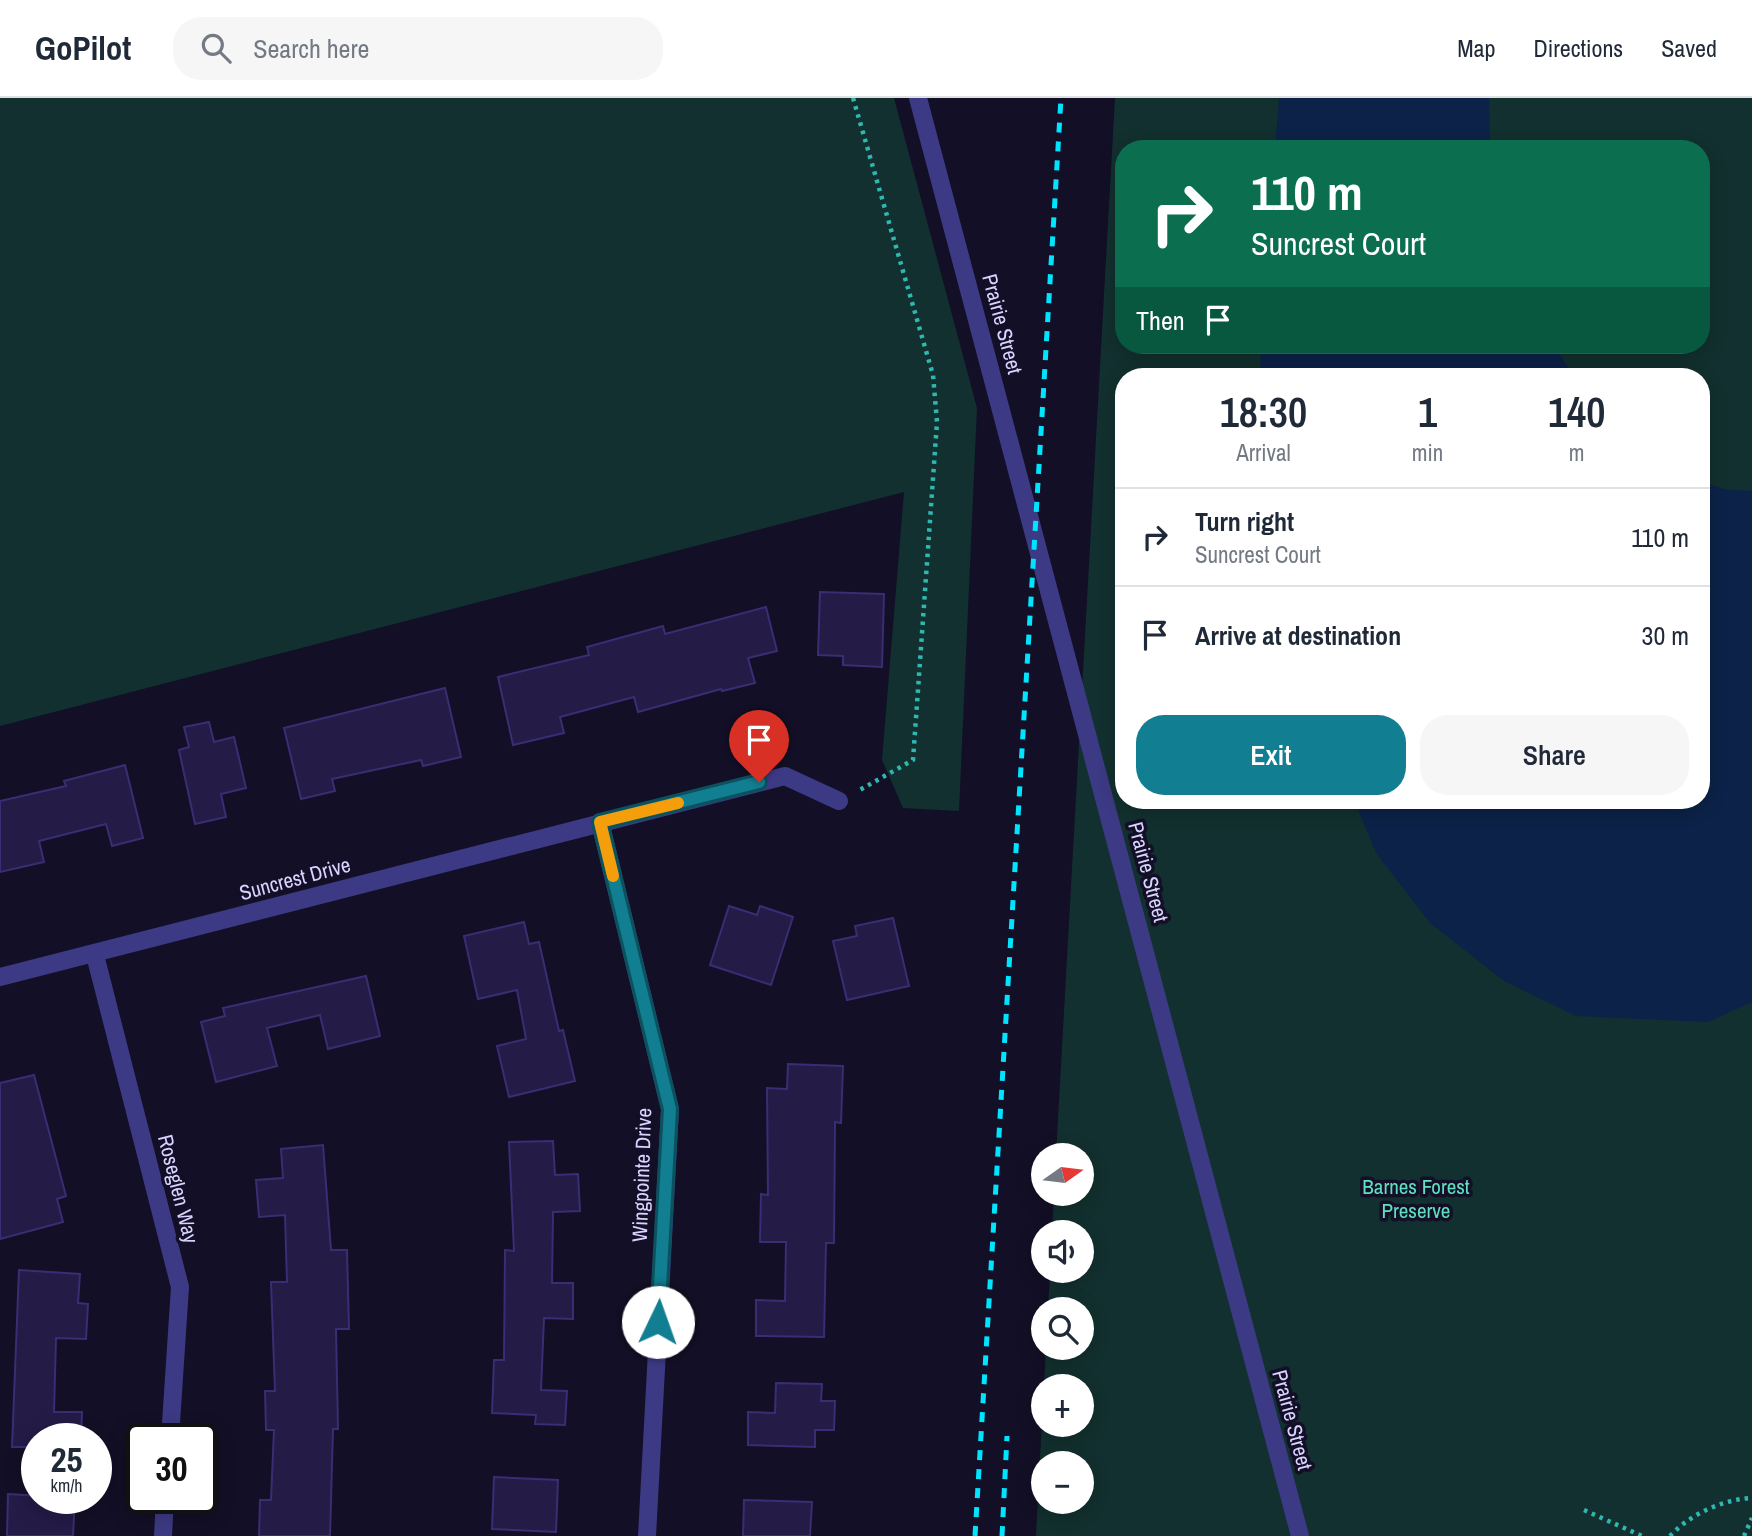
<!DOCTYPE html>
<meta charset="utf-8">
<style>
:root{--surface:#fff;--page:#f6f6f7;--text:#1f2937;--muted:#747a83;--line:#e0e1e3;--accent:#117e91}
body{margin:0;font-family:"Archivo Narrow",sans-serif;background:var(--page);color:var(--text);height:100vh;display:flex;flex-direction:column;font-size:26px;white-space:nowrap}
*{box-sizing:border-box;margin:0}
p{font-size:23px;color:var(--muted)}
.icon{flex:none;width:38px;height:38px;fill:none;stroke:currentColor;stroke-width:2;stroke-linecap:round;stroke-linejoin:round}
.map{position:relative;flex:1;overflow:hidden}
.drawer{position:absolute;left:1115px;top:270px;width:595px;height:441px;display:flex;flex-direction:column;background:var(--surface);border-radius:28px;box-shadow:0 4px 18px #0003}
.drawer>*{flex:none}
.top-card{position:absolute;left:1115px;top:42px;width:595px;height:214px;border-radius:28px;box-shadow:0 4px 18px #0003;background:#0b6e4f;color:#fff;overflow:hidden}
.needle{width:46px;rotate:76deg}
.buttons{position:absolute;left:1031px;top:1045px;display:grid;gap:14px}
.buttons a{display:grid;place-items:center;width:63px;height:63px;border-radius:50%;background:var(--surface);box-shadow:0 4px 18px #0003;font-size:35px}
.speed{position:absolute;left:21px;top:1325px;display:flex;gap:14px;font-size:35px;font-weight:700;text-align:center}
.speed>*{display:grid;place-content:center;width:91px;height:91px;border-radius:50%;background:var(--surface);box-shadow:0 4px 18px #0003;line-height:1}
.speed small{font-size:18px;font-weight:400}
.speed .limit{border:4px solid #111;border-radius:10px;background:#fff;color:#111}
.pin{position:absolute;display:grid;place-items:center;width:60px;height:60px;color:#fff;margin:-72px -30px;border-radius:50% 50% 50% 0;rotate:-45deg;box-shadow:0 0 7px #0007}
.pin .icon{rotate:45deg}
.me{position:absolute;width:77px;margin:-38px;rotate:3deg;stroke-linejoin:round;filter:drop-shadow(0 0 5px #0008)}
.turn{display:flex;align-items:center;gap:24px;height:147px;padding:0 21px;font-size:32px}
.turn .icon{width:91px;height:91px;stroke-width:2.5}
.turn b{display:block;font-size:49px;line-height:60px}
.then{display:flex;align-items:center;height:66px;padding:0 21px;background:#0003;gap:14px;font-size:26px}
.eta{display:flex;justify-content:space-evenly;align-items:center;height:119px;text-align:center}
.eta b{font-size:42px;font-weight:600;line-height:49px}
.button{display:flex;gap:14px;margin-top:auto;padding:14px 21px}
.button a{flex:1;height:80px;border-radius:28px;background:var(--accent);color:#fff;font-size:28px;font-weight:600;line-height:80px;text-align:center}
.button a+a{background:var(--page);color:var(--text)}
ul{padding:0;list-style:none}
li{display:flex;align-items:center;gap:21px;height:98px;padding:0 21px;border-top:2px solid var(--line)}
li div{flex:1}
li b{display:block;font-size:26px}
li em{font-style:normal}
header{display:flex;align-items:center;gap:42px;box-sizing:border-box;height:98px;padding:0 35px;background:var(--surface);border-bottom:2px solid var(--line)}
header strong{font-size:33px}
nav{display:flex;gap:38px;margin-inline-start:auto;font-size:24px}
.search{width:490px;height:63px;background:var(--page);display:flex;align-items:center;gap:18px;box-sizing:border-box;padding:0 24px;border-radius:28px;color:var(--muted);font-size:26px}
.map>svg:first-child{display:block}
.green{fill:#12302f;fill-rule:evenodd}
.water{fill:#0c2248}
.building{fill:#241b47;stroke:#3b2d73;stroke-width:2}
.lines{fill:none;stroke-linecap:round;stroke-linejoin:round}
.path{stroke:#2fb8b0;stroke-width:4.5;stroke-dasharray:3.5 5;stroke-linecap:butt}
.minor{stroke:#3d3a85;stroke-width:18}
.rail{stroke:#00e5ff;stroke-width:5;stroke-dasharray:10 9;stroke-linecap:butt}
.route-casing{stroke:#0b525e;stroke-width:18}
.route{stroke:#117e91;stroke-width:12}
.slow{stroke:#f59e0b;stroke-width:12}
.labels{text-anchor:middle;stroke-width:7;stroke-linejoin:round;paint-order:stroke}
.street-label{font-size:21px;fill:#d9d4ff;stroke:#130f26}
.park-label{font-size:21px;fill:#5fe0c0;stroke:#130f26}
</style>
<header>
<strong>GoPilot</strong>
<div class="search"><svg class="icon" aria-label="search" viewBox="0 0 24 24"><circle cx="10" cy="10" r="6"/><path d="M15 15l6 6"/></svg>Search here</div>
<nav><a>Map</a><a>Directions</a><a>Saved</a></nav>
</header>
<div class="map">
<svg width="1752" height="1438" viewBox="0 0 1752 1438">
<rect width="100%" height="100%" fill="#130f26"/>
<path class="green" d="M0 0H894L977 310 959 713 903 710 882 662 904 394 0 628Z
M1115 0H1752V1438H1036L1043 1303V1326H1082V1288H1044L1046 1250H1082V1211H1048L1050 1173 1082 1172V1134H1052L1054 1096H1082V1057H1056ZM1124 51H1701V247H1124ZM1124 278H1701V702H1124ZM1043 1365H1082V1404H1043Z"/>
<path class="water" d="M1279 0H1489L1490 51H1275Z
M1261 247H1554L1573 278H1260Z
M1701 383 1723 391 1752 393V904L1708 924 1576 918 1504 883 1430 825 1376 755 1354 702H1701Z"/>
<path class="building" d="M820 494 884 496 882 569 843 567V558L818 557Z
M766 509 777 553 748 560 755 585 722 593 721 591 638 614 634 599 560 619 564 635 513 647 498 579 589 557 587 549 663 528 665 536Z
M445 590 461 659 423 668 421 662 332 681 335 693 301 701 284 630Z
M209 624 214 644 234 639 246 690 221 696 226 719 195 726 179 652 189 649 184 629Z
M125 667 143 740 112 748 106 726 39 743 44 764 0 774V703L66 688 64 683Z
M729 808 757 817 760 808 793 819 771 887 710 867Z
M893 820 909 888 847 902 833 843 857 838 855 828Z
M524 824 529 846 539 844 559 933 563 932 575 983 509 999 497 948 526 941 517 892 478 901 464 838Z
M366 878 380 938 328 951 320 917 267 930 277 968 216 984 201 924 225 918 223 910Z
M788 966 843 968 841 1025 835 1024 834 1145H826L824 1239 756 1238V1202L785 1203 786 1144H760L761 1096 768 1097 767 990 787 991Z
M34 977 66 1098 57 1101 63 1124 0 1141V985Z
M553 1043 555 1077 578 1076 580 1113 553 1114 552 1185H573V1221L544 1220 541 1292 567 1293 565 1327 535 1326 536 1317 492 1315 494 1262H504L505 1152 514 1153 509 1044Z
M323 1047 331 1152H347L349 1231H336L338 1331H333L330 1438H259L260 1402H271L274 1332H266L265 1293H275L271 1184H287L285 1117 259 1119 256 1082 283 1080 281 1051Z
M19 1172 80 1176 78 1205 88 1206 86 1241 56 1240 54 1314H82L81 1340H37V1349H12Z
M776 1285 822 1286 821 1303H835L834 1332H815V1349L748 1347V1314L775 1315Z
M494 1379 558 1382 556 1434 492 1431Z
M8 1396 75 1400 73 1438H7Z
M744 1402 812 1404 810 1438H743Z"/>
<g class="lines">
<path class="path" d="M853 0 933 277 937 324 913 662 858 693
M1584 1412 1642 1438
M1670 1438C1689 1417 1723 1401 1752 1400
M1744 1438 1752 1420"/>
<path class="minor" d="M918 0 1300 1438
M600 724 670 1011 647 1438
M95 857 180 1189 170 1340
M0 879 785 678 839 703
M163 1438 165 1400"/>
<path class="rail" d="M975 1438 1061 0
M1002 1438 1007 1338"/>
</g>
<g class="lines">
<defs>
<path id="route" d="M658 1224 670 1011 600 724 759 684"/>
</defs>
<use href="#route" class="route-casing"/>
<use href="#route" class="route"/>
<path class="slow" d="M613 778 600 724 678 705"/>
</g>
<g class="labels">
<g class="street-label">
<text transform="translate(1002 226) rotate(75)" y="7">Prairie Street</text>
<text transform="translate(1148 774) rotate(75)" y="7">Prairie Street</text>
<text transform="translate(295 781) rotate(-15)" y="7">Suncrest Drive</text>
<text transform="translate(642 1077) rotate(-88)" y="7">Wingpointe Drive</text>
<text transform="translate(178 1091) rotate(76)" y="7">Roseglen Way</text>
<text transform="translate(1292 1322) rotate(75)" y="7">Prairie Street</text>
</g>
<g class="park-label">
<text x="1416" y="1096">Barnes Forest<tspan x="1416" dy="24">Preserve</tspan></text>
</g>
</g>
</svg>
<div class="buttons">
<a><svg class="needle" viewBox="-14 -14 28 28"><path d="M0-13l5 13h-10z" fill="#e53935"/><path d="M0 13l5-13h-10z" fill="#747a83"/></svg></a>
<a><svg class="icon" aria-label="sound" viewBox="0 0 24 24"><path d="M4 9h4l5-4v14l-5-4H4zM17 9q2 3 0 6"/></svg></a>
<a><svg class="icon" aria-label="search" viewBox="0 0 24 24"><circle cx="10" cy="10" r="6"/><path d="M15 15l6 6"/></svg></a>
<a>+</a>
<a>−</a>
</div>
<div class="speed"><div>25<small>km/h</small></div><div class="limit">30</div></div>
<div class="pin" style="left:759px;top:684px;background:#d93025"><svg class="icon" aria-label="arrive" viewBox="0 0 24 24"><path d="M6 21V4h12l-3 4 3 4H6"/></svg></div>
<svg class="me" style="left:658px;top:1224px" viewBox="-20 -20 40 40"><circle r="19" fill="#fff"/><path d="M0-13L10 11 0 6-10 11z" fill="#117e91"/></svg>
<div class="top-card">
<div class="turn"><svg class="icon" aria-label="right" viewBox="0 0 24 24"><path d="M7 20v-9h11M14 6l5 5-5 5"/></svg><div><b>110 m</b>Suncrest Court</div></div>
<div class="then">Then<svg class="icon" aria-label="arrive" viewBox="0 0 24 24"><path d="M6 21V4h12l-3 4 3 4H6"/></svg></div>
</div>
<section class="drawer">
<div class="eta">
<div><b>18:30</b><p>Arrival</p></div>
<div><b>1</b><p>min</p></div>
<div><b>140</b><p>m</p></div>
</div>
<ul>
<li><svg class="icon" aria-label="right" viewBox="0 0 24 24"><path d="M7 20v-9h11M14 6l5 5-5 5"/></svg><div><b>Turn right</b><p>Suncrest Court</p></div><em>110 m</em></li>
<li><svg class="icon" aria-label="arrive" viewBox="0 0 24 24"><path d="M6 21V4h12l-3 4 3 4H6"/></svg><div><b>Arrive at destination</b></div><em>30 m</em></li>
</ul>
<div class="button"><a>Exit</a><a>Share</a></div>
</section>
</div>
